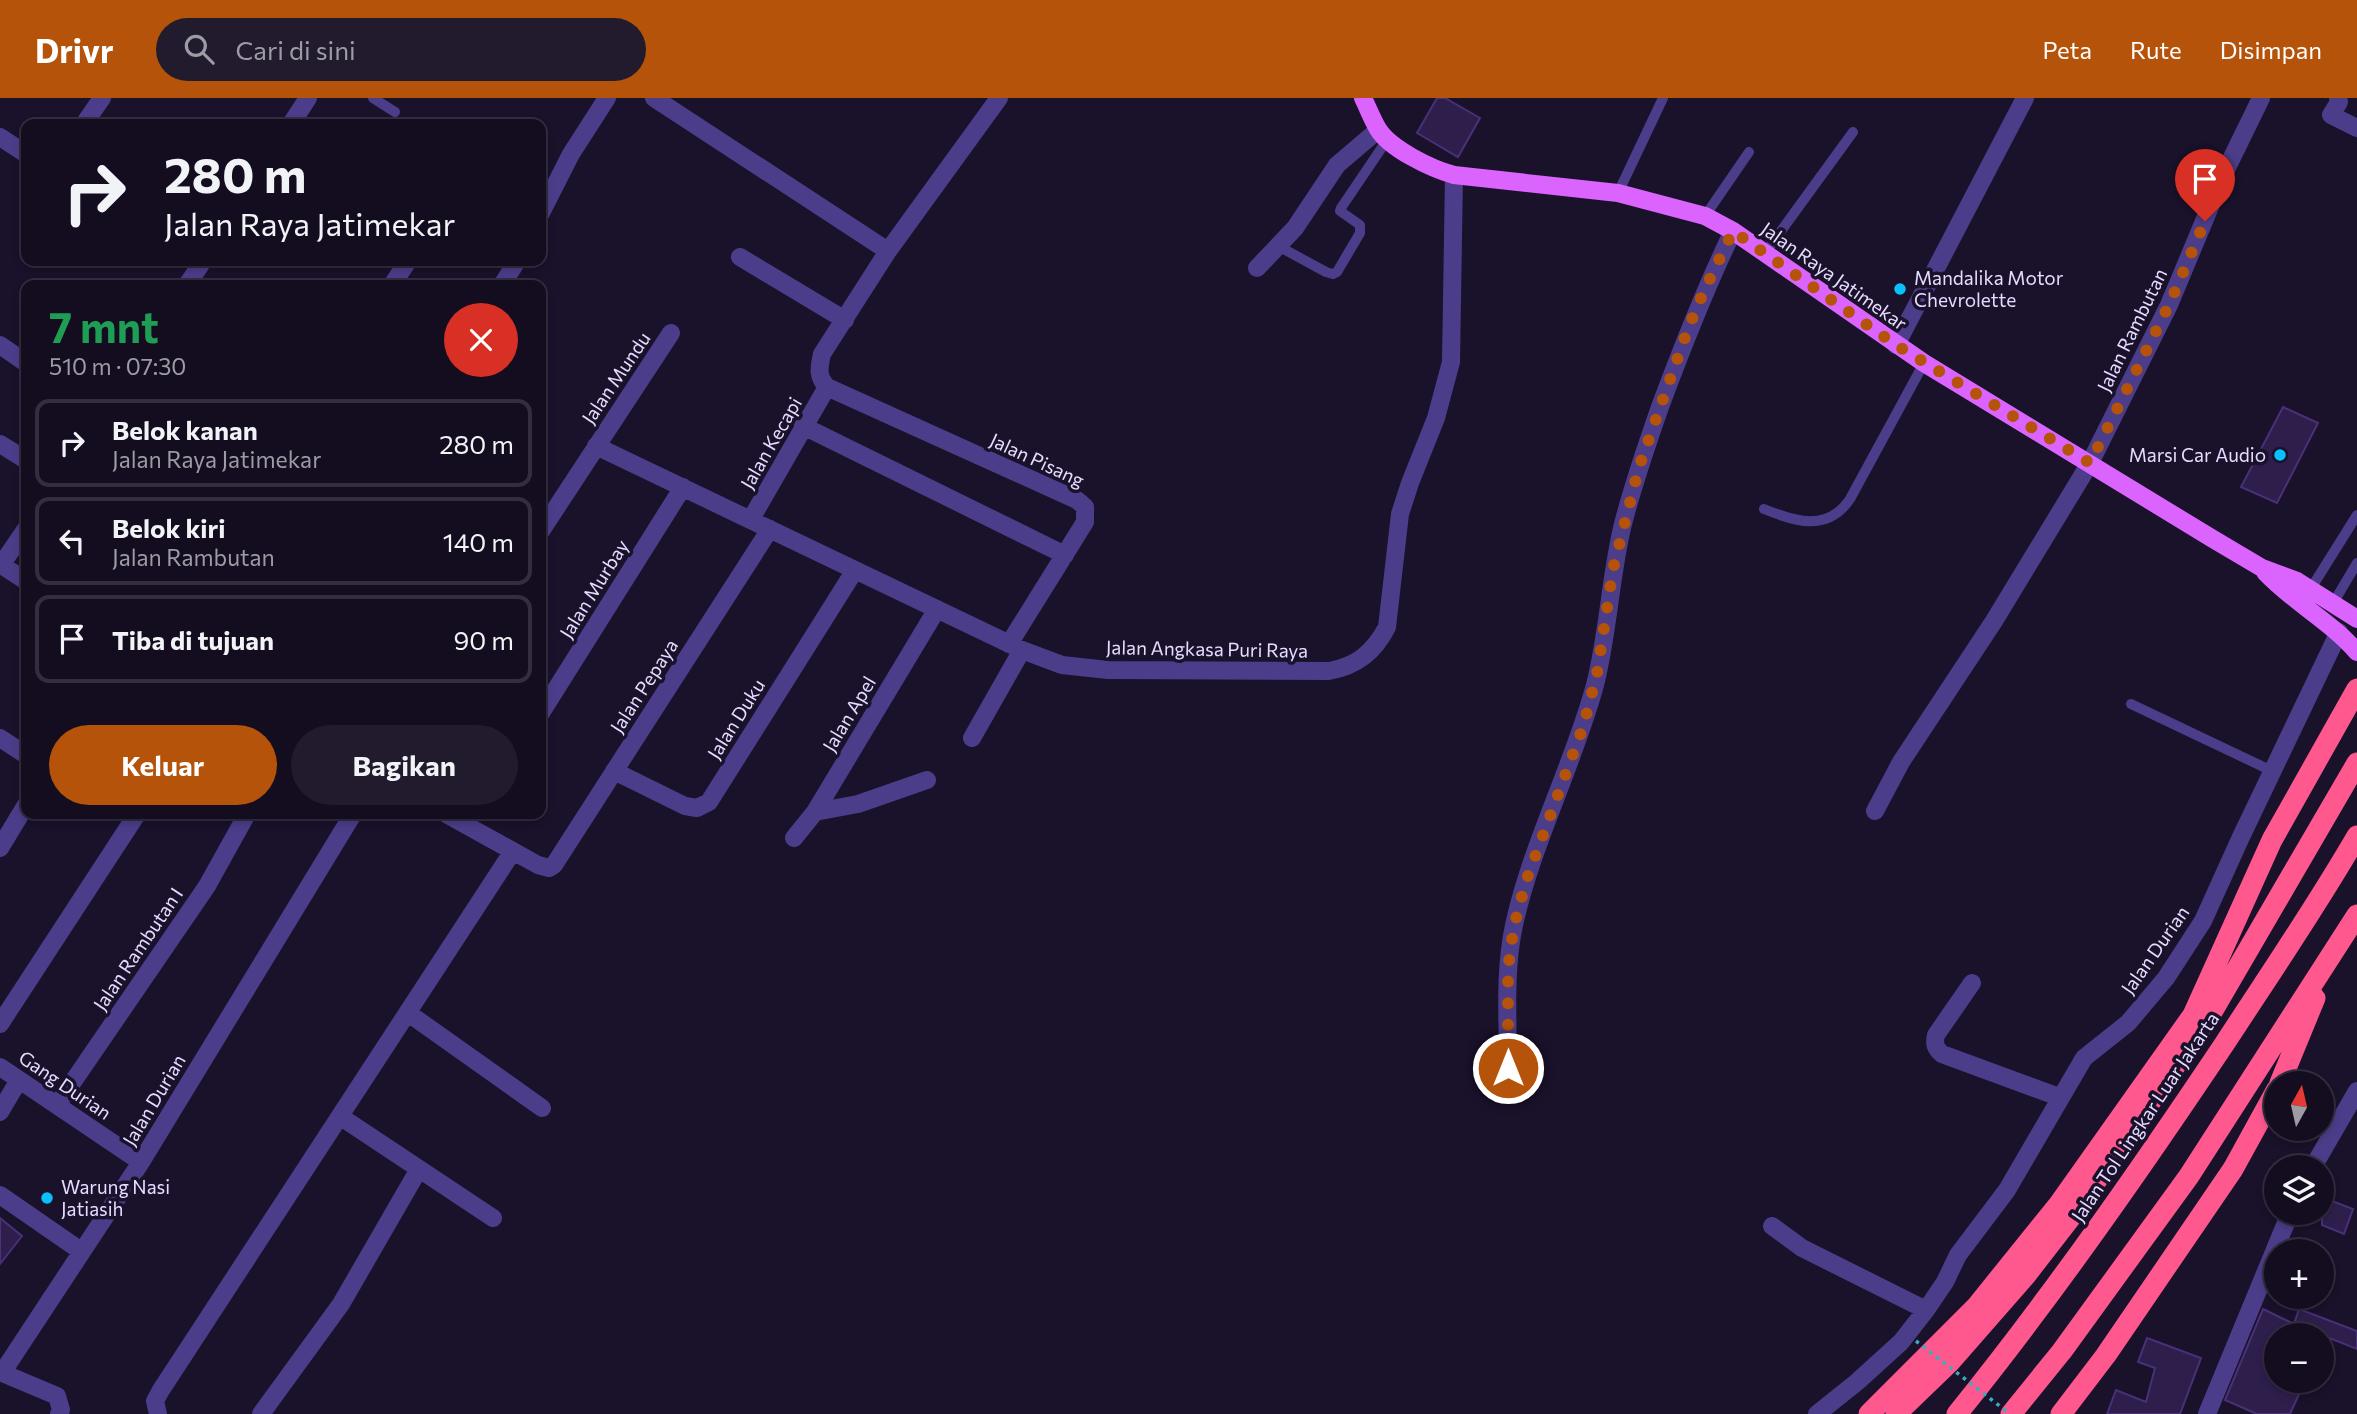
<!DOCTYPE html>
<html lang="id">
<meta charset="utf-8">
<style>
:root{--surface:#140d20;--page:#211b2d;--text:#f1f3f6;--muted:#9d9ca5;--line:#332d3e;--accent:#b45309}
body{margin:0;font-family:Commissioner,sans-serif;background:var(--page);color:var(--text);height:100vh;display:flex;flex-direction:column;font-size:26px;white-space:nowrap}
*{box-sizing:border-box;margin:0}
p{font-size:23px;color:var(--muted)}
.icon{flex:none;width:38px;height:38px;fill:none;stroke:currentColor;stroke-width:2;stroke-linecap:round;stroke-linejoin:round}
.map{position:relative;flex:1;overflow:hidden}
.drawer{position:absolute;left:21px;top:182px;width:525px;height:539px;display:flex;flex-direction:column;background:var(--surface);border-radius:14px;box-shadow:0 4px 10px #0003,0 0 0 2px var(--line)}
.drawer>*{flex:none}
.banner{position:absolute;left:21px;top:21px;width:525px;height:147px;border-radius:14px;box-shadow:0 4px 10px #0003,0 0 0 2px var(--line);background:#140d20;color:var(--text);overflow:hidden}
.needle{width:46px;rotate:8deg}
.buttons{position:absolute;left:2264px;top:973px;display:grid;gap:14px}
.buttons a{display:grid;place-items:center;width:70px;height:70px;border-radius:50%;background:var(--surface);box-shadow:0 4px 10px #0003,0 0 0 2px var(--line);font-size:35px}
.pin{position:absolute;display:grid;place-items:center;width:60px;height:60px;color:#fff;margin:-72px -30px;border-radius:50% 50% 50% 0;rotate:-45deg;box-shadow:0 0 7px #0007}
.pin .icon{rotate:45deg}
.me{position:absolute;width:77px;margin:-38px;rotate:0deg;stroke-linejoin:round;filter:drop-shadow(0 0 5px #0008)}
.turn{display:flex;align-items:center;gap:24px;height:147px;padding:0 28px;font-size:32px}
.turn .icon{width:91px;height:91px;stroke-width:2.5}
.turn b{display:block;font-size:49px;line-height:60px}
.round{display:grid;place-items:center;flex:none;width:74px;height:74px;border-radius:37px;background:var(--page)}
.headline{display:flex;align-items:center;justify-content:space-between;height:119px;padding:0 28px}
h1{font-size:42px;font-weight:700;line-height:52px;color:#1e9e55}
.action{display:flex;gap:14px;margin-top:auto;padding:14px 28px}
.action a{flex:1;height:80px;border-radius:42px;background:var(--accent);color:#fff;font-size:28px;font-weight:700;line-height:80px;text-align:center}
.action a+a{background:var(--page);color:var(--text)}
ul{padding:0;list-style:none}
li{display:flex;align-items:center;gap:21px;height:88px;margin:0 14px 10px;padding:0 14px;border:4px solid var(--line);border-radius:14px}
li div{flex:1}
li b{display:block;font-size:26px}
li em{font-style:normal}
header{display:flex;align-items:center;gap:42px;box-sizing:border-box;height:98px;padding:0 35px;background:var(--accent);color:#fff}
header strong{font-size:33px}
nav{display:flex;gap:38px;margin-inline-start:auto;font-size:24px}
.search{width:490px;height:63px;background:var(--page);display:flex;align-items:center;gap:18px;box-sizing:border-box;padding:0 24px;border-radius:38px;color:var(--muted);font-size:26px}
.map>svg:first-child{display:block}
.building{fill:#2e1e4c;stroke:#493078;stroke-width:2}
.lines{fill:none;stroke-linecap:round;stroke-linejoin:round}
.lane{stroke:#4c3d8a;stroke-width:10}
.street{stroke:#4c3d8a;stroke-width:18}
.primary{stroke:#dc64fe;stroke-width:18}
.highway{stroke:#fe588e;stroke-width:21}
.path-bridge{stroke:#32b0bd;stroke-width:3.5;stroke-dasharray:3.5 5;stroke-linecap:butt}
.route{stroke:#b45309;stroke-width:12;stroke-dasharray:0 21.6}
.poi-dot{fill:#0ac0fd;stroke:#1a112b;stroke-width:2.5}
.labels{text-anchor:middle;stroke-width:7;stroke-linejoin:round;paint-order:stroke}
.street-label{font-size:19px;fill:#e5dcff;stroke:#1a112b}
.poi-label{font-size:19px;fill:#e5dcff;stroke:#1a112b;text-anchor:start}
</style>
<header>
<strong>Drivr</strong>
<div class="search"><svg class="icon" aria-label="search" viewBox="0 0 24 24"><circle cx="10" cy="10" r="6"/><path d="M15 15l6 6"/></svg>Cari di sini</div>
<nav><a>Peta</a><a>Rute</a><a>Disimpan</a></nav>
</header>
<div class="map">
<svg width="2357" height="1316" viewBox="0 0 2357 1316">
<rect width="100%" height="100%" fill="#1a112b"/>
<path class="building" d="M1437 0H1445L1480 20 1458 59 1417 35Z
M2283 309 2318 325 2277 405 2241 389Z
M2322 1099 2353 1111 2344 1136 2322 1127Z
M0 1120 22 1138 0 1166Z
M2263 1211 2294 1226 2299 1211 2357 1233V1251L2322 1237H2277V1283H2305L2290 1316H2257L2225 1302Z
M2147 1240 2201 1260 2180 1316H2107L2116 1292 2146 1304 2155 1270 2138 1264Z"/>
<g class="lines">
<path class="lane" d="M373 0 395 14
M1618 95 1663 0
M1705 118 1749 54
M1278 148 1326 174 1333 176 1337 174 1360 135V127L1340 113 1341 110 1387 42
M1765 155 1853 34
M1764 411C1795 424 1828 434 1850 401L1924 265
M2310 492 2357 417
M2332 507 2357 465
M2131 606 2272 673"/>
<path class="street" d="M654 0 888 153
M999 0 888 153 822 256C819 270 817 278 827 289L1077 402 1085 409V424L1009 546
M2338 0 2339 4 2331 17 2357 30
M84 26 102 0
M291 26 308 0
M0 39 26 56
M541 115 571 56 607 0
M740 159 845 222
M1257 170 1295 130 1337 67 1378 32
M187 187 203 163
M392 187 408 163
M502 187 517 163
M0 247 26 265
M1896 247 2025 0
M803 328 1065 457
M0 346 26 362
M596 348 1022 552 1062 567 1108 572 1329 573C1357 568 1374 554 1387 529L1400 416 1410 385 1436 320 1451 264 1454 77
M751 421 827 289
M541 433 671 235
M0 466 26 483
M1 467 26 431
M541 615 683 389
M0 640 26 657
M972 640 1022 552
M614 673 685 708 697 710 709 704 855 472
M1875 713 1901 664 1994 523 2090 365 2169 207 2222 80 2261 0
M815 714 858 706 927 682
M446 716 538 767 549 770 554 767 770 431
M794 740 815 714 937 511
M0 750 26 707
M1972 885 1936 937C1934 946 1935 950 1942 956L2059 999
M408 915 542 1010
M0 926 137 716
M0 969 141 1064
M1508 970C1508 922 1504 874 1514 827 1532 745 1573 668 1595 587 1608 536 1610 482 1622 430 1632 389 1646 349 1660 309 1683 247 1704 193 1733 133
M57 1007 207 788 247 716
M0 1014 19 982
M341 1019 493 1120
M2313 1069 2357 993
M0 1097 81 1153
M1772 1128 1802 1150 1926 1212
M0 1274 57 1298 61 1312 59 1316
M2 1275 141 1064 353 716
M158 1316 155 1303 161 1292 513 753
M261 1316 341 1206 419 1071
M1817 1316 1857 1284 1901 1244 1926 1212 1945 1184 1958 1157 2007 1092 2084 960 2128 925 2166 880 2203 823 2240 741 2339 534
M2207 1316 2290 1115"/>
<path class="primary" d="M1363 0C1368 10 1372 21 1378 31 1390 51 1432 71 1454 77L1618 95 1705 118 1733 133 1924 265 2213 441 2262 470 2297 483 2357 521
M2265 474C2293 504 2330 523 2357 554"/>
<path class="highway" d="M2280 985 2315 900
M1869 1316 1976 1209 2059 1106 2193 917 2272 742 2357 591
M1896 1316 1949 1265 2026 1177 2074 1115 2212 914 2357 665
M1957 1316C2053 1197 2140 1072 2225 945 2270 876 2316 809 2357 738
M2011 1316 2062 1253 2189 1078 2357 817
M2061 1316 2106 1257 2233 1071 2277 991"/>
<path class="path-bridge" d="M1916 1243 2010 1316"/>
</g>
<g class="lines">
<path class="route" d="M1508 970V870L1514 828 1526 783 1583 629 1597 576 1613 471 1639 369 1689 228 1704 193 1733 133 1896 247 2090 365 2169 207 2205 123"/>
</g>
<g class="poi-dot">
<circle cx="1900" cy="191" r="7"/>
<circle cx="2280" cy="357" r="7"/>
<circle cx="47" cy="1100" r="7"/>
</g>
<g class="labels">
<g class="street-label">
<text transform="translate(1834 178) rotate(35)" y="7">Jalan Raya Jatimekar</text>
<text transform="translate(2132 232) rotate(-64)" y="7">Jalan Rambutan</text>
<text transform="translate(616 280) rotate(-56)" y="7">Jalan Mundu</text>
<text transform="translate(771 345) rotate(-60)" y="7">Jalan Kecapi</text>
<text transform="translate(1037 362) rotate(25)" y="7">Jalan Pisang</text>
<text transform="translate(594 491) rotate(-58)" y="7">Jalan Murbay</text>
<text transform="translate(1207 551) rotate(1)" y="7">Jalan Angkasa Puri Raya</text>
<text transform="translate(644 588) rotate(-57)" y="7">Jalan Pepaya</text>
<text transform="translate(849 616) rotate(-59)" y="7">Jalan Apel</text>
<text transform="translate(736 621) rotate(-58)" y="7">Jalan Duku</text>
<text transform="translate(138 851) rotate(-56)" y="7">Jalan Rambutan I</text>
<text transform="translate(2155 852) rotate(-55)" y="7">Jalan Durian</text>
<text transform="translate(65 987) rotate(34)" y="7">Gang Durian</text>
<text transform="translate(154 1002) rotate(-59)" y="7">Jalan Durian</text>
<text transform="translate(2145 1019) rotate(-56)" y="7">Jalan Tol Lingkar Luar Jakarta</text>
</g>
<g class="poi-label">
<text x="1914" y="187">Mandalika Motor<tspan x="1914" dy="22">Chevrolette</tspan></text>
<text x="2266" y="364" text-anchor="end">Marsi Car Audio</text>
<text x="61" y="1096">Warung Nasi<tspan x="61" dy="22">Jatiasih</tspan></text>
</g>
</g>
</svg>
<div class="buttons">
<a><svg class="needle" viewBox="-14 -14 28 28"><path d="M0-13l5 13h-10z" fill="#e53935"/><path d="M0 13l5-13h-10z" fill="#9d9ca5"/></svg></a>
<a><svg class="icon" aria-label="layers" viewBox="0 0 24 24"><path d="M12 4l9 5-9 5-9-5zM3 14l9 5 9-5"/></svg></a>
<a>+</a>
<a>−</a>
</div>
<div class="pin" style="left:2205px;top:123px;background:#d93025"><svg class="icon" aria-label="arrive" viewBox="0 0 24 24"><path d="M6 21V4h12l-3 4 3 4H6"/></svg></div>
<svg class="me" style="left:1508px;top:970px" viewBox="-20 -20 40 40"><circle r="17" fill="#b45309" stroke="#fff" stroke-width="3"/><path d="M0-11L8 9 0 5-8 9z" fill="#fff"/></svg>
<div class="banner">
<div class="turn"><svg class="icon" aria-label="right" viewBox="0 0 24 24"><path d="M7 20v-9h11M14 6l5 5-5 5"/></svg><div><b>280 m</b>Jalan Raya Jatimekar</div></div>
</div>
<section class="drawer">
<div class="headline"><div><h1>7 mnt</h1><p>510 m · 07:30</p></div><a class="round" style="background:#d93025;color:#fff"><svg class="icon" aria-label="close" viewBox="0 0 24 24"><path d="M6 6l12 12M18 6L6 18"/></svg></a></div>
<ul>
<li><svg class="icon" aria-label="right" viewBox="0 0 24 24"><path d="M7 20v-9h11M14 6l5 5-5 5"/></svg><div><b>Belok kanan</b><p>Jalan Raya Jatimekar</p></div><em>280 m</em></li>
<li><svg class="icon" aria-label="left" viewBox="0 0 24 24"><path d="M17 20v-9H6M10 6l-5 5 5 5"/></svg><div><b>Belok kiri</b><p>Jalan Rambutan</p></div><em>140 m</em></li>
<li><svg class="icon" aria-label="arrive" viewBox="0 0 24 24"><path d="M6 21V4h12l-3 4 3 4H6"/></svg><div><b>Tiba di tujuan</b></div><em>90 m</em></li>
</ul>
<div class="action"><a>Keluar</a><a>Bagikan</a></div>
</section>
</div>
